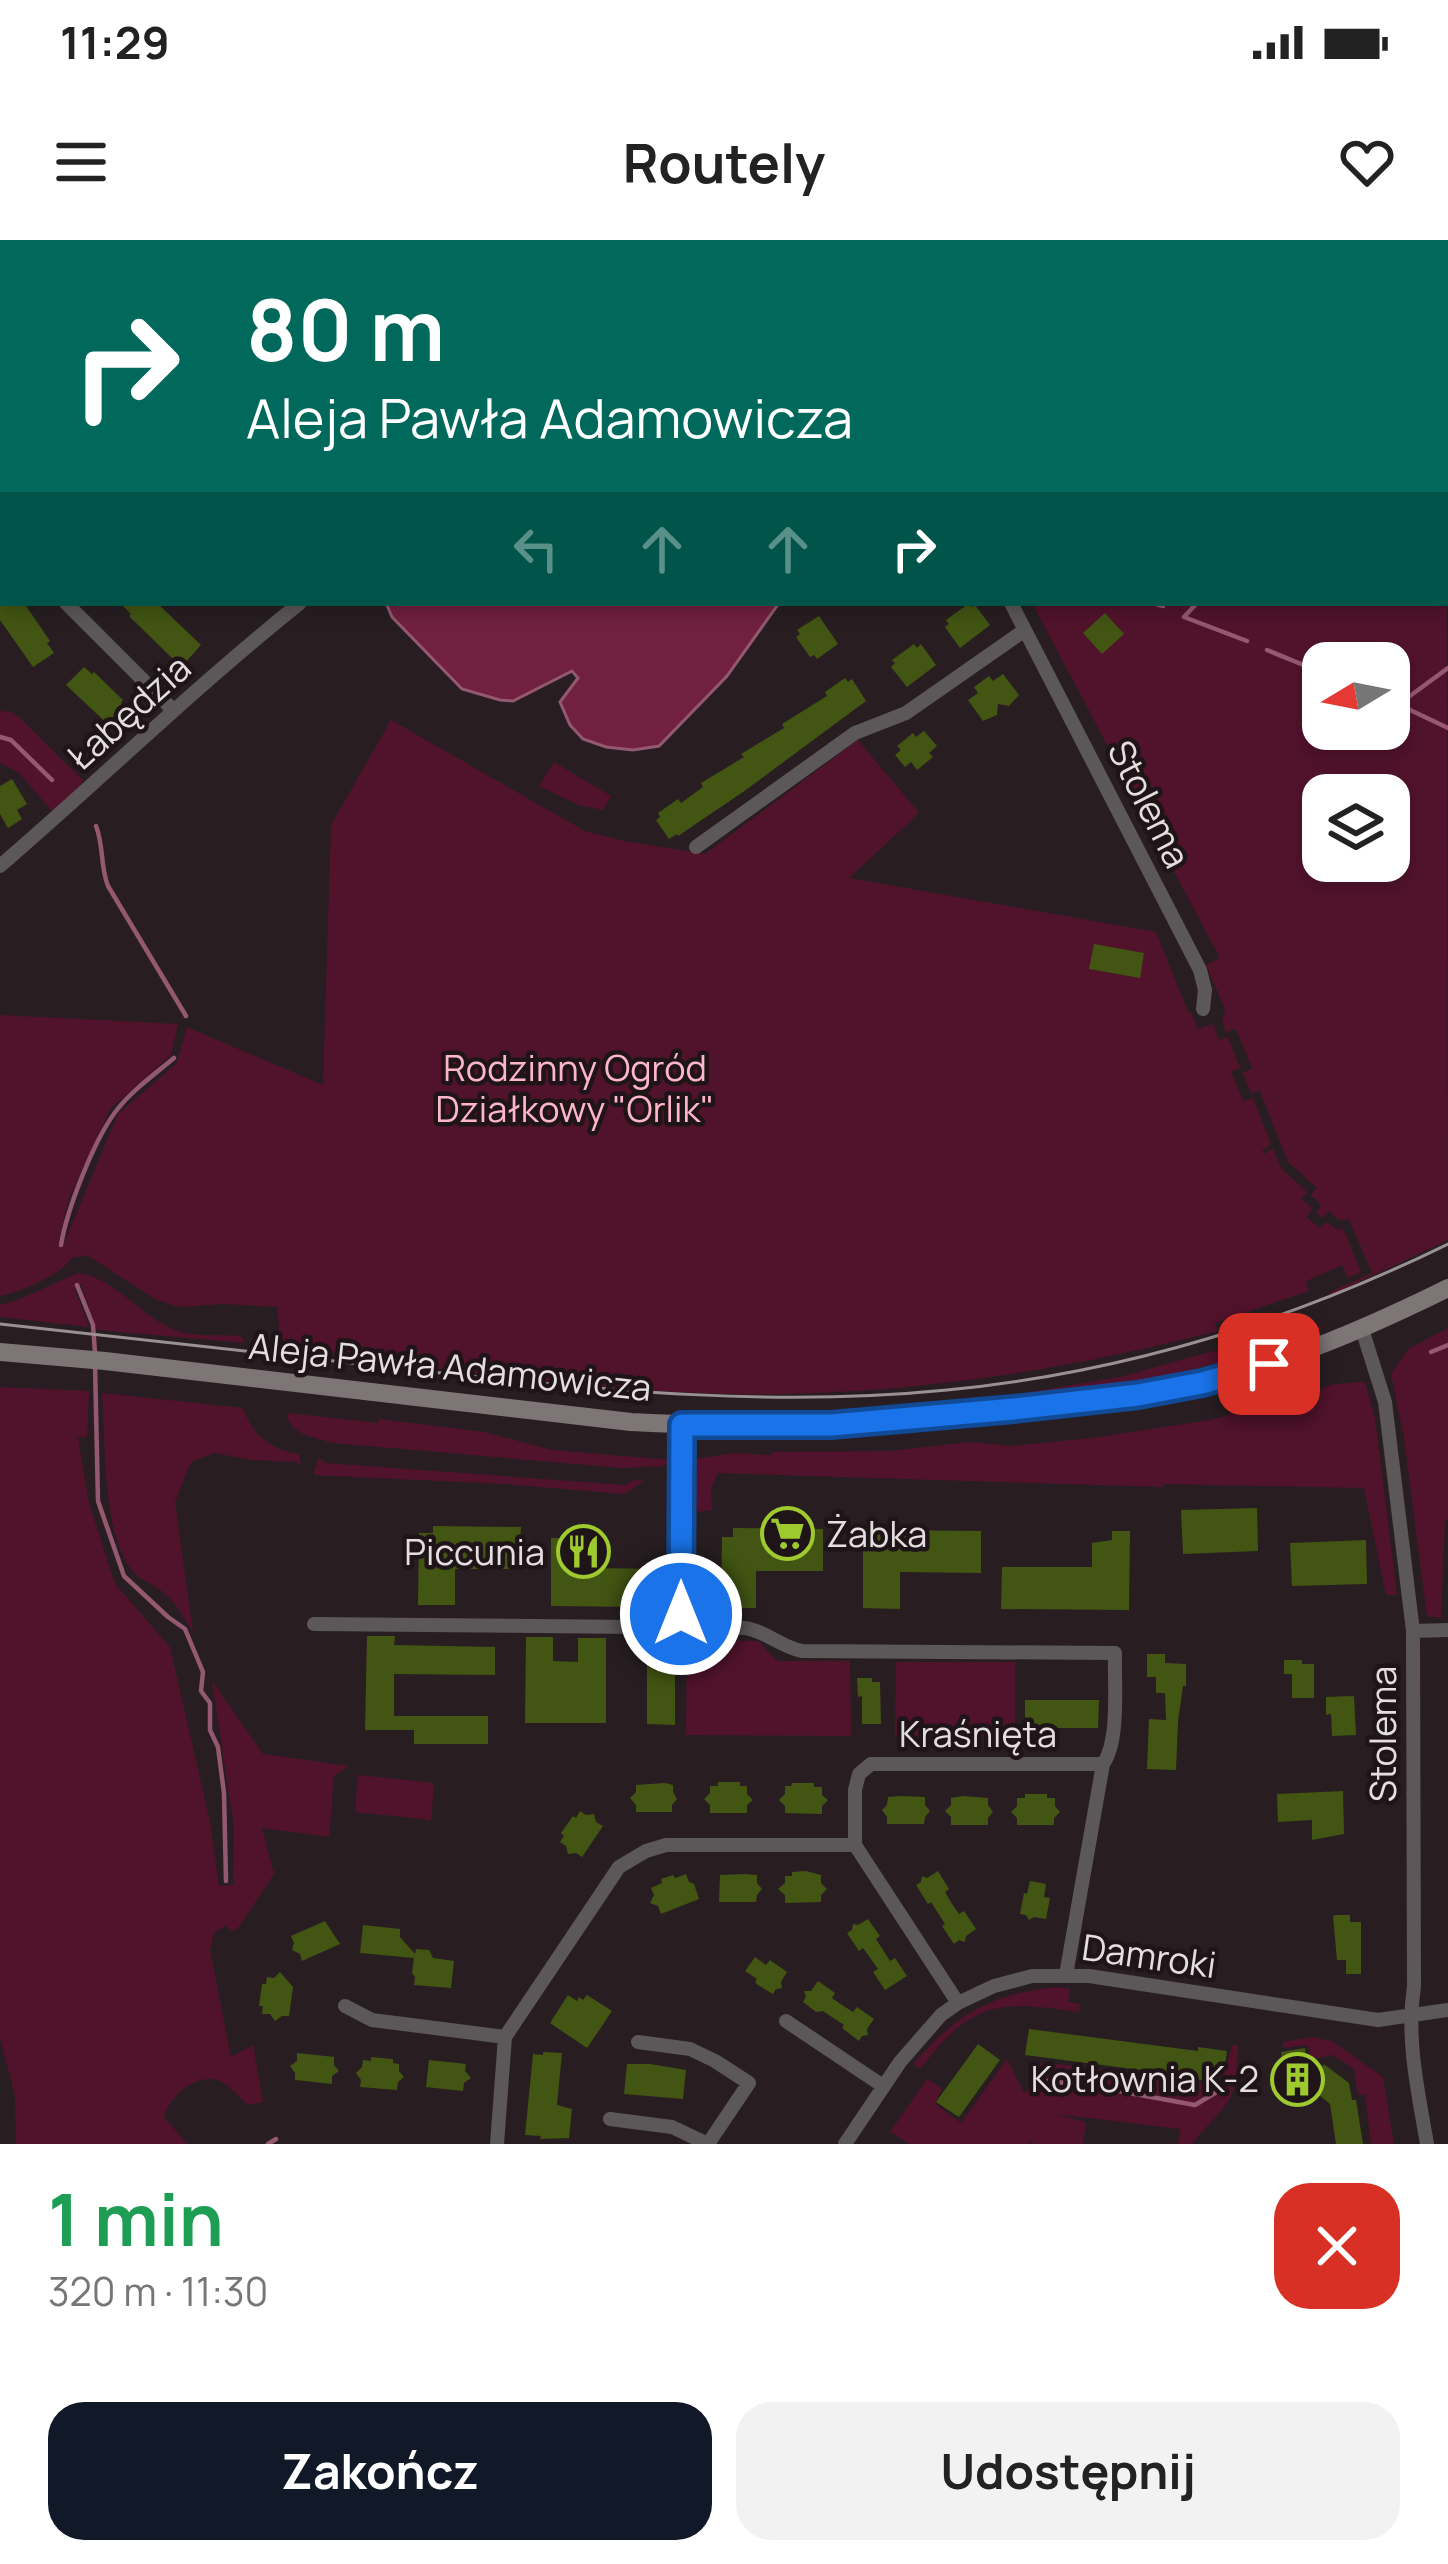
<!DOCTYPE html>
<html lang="pl">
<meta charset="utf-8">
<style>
:root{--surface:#fff;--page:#f2f2f2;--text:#222;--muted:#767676;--accent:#111827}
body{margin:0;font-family:Manrope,sans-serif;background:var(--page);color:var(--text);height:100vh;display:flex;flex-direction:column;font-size:45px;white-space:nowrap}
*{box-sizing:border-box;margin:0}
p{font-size:39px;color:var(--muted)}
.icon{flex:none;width:66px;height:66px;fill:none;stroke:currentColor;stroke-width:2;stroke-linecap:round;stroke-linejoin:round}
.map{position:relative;height:1904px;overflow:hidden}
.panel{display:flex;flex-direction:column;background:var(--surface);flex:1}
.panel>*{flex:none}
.banner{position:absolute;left:0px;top:0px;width:1449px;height:366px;box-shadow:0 6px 18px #0003;background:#00695c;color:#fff;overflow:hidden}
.needle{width:78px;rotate:260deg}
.controls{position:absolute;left:1302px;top:402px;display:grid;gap:24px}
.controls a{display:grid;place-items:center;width:108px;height:108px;border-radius:24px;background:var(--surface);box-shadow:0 6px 18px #0003;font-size:60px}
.pin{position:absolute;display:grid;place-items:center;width:102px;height:102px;color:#fff;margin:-51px;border-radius:24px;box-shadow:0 6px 18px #0006}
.me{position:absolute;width:132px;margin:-66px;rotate:0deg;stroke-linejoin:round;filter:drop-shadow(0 0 9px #0008)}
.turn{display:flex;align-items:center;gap:42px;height:252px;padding:0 48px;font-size:54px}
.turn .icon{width:156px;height:156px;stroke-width:2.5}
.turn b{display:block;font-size:84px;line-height:102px}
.lanes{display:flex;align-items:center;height:114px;padding:0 48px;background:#0003;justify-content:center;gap:60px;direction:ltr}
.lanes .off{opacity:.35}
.round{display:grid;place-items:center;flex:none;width:126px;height:126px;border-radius:36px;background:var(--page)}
.head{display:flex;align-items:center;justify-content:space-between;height:204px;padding:0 48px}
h1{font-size:72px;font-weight:700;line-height:90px;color:#1e9e55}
.action{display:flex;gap:24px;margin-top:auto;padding:24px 48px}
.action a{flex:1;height:138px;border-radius:36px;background:var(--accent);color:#fff;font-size:48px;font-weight:700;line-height:138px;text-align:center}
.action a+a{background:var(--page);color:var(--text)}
.status{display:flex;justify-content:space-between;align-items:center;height:84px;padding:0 60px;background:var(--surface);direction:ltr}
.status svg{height:33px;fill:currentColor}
header{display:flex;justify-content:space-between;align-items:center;height:156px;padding:0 48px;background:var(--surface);font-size:54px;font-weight:700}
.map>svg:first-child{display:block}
.green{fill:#51132c;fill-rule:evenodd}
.water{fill:#712040;stroke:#945970;stroke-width:3}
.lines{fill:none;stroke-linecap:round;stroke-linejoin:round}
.stream{stroke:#945970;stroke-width:4.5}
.building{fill:#425513}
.minor{stroke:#5c5758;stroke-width:14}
.tertiary{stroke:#5c5758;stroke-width:16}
.secondary{stroke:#7e7577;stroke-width:18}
.tram{stroke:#9a9193;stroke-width:3}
.route-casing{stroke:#114b97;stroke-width:30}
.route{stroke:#1a73e8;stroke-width:21}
.labels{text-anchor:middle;stroke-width:9;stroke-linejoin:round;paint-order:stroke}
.street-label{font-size:36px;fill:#e5dedf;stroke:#1f1518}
.park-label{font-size:36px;fill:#fdb5ca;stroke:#1f1518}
.poi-label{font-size:36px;fill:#e5dedf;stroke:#1f1518;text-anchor:end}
</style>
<div class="status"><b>11:29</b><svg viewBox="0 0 49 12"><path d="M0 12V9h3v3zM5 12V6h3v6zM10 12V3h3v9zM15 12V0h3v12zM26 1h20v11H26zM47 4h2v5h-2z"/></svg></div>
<header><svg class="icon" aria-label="menu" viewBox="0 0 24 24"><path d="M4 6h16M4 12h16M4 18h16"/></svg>Routely<svg class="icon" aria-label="heart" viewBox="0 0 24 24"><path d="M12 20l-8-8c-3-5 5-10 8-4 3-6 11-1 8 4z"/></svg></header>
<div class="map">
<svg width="1448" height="1904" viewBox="0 0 1448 1904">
<rect width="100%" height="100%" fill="#281e21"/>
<path class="green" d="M0 0H366L365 3H3V231L0 230Z
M1446 89 1448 1000 1331 1055 1330 1052 1372 1033 1349 979 1339 980 1329 971 1322 978 1316 972 1321 965 1311 955 1317 948 1288 922 1260 851 1251 853 1243 833 1252 828 1236 789 1226 792 1222 780 1225 774 1224 767 1206 725 1220 718 1032 363H1446ZM1323 423H1389V489H1323ZM1323 555H1389V621H1323Z
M0 471 12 472 20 478 83 540 79 549 53 572 18 532 0 523Z
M391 480 585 591 624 601 705 614 858 500 919 573 849 638 1156 692 1188 772H1191L1198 789 1213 784 1219 800 1228 797 1240 828 1231 832 1243 861 1253 858 1271 904 1262 911 1264 914 1273 908 1281 928 1307 952 1301 959 1312 968 1306 977 1320 988 1327 982 1337 990 1343 988 1361 1032 1348 1038 1342 1025 1306 1041 1309 1051 1215 1083 1218 1091C1056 1132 898 1157 730 1154 614 1151 499 1135 384 1123L383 1118 281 1107 277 1067 225 1064 179 1067 155 1059 87 1015 72 1018C61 1035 20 1052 0 1056V775L178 784 171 815 111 868 68 960 58 1006 64 1003 118 874 177 823 187 787 323 845 331 585Z
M554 522 611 556 603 570 579 565 539 546Z
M78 1033C119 1039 143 1081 181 1092 199 1097 222 1094 241 1096L245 1103 97 1090 81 1044 74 1047 89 1087 0 1077V1065L18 1060Z
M1321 1085 1322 1090C1266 1108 1210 1127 1152 1139 1094 1151 1035 1157 976 1163V1161L1120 1137 1224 1108 1227 1115Z
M1448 1088V1279L1445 1280 1441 1378 1427 1376 1404 1198 1391 1134 1408 1109Z
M1365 1142 1375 1178 1397 1355H1386L1364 1248 1164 1244 1163 1247 718 1233 711 1248 712 1270 699 1272 689 1263 691 1220 733 1213 771 1215 772 1212 890 1211 970 1202 1011 1206 1092 1198 1210 1180 1335 1144Z
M0 1147 89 1151 87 1196 78 1198 89 1263 115 1344 170 1407 210 1582 219 1646 233 1645 234 1587 212 1441 263 1514 349 1526 334 1536 329 1597 262 1588 274 1634 238 1688 233 1691 225 1686 214 1693 210 1710 231 1817 253 1805 263 1862 248 1865C240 1858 228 1843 217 1840 193 1834 170 1857 164 1877L187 1904H16L15 1856 0 1798Z
M102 1153 243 1168C252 1195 271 1210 299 1214L301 1225 296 1222 252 1220 214 1213 191 1222 175 1262 193 1393C184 1376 175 1361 159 1349 151 1343 142 1341 135 1334 101 1298 106 1201 102 1153Z
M287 1173 378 1183 379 1179 484 1192 552 1210 670 1220 664 1226 622 1228 333 1203C314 1197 289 1195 287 1173Z
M319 1217 325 1223 625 1245 634 1240 644 1241 624 1254 506 1244 313 1235Z
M687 1400 758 1401 777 1421H850L851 1496 686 1495Z
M896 1422H1015V1497L895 1496Z
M358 1535 434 1543 431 1580 355 1572Z
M1056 1747 1070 1749 1068 1762 1080 1764 1079 1772C998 1760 972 1761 920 1829L913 1824C958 1774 988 1755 1056 1747Z
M1312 1797 1332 1801 1383 1837 1394 1904H1371L1365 1855H1358L1354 1829 1333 1815 1311 1819 1308 1805 1283 1808V1802Z
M1238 1804C1238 1866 1228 1860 1192 1904H1178L1180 1889 1055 1874 1086 1882 1083 1904H1031L1034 1897 1029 1904H910L890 1892 927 1839 942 1848 935 1864 961 1883 1007 1819 1024 1853 1035 1844 1041 1822 1221 1845 1232 1806Z"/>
<path class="water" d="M386 363H779L727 436 659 506 633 510 606 507 583 499 570 485 560 462 578 438 572 431 513 461 500 460 462 449 392 377Z"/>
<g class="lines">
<path class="stream" d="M4 0 5 3
M1153 363 1163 366
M1197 363 1184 377 1247 401
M1267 410 1323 433
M1389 460 1448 488
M1399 464 1448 428
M0 497 11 500 52 540
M96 586C104 606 100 626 108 646L186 776
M61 1005C67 969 94 900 116 871 131 851 155 834 174 818
M77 1045 93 1085 95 1113
M1431 1112 1448 1105
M95 1125 98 1261 124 1336 168 1377 185 1389 203 1432 201 1451 210 1463V1490L218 1507 224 1553 226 1641
M1048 1841 1085 1845 1195 1865 1215 1853
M268 1904 276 1899"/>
</g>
<path class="building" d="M0 363H24L50 401 47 403 54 413 33 427 0 380Z
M120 363H157L201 405 184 424 176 416 173 419 129 376 131 374Z
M968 364 971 367 975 365 990 385 960 408 945 387 949 384 946 380Z
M1105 373 1124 394 1102 414 1083 393Z
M819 376 838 404 817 419 814 415 810 417 796 397 800 394 797 390Z
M914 404 917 408 921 404 936 425 907 447 891 427 895 423 892 420Z
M84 427 92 434 94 432 123 460 121 463 129 470 112 488 66 445Z
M1003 434 1019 455 1009 466 998 464 997 475 983 481 968 460 978 453 974 447 989 436 993 441Z
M845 438 848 442 852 439 866 461 743 552 678 596 677 594 669 599 656 580 660 577 658 573 678 559 681 563 703 547 701 543 744 517 741 514 784 488 782 484 827 456 825 452Z
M924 491 937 506 929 513 933 517 917 530 911 522 905 527 895 515 901 510 897 506 913 493 916 497Z
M12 539 27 564 17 570 22 579 8 588 0 574V546Z
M1094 704 1144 713 1140 738 1089 729Z
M1257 1268 1258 1311 1183 1314 1181 1270Z
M433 1286 521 1287 520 1305H525V1320H518L517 1329H455V1365H418L419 1293H433Z
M733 1288 823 1289V1331H756V1368H721L722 1297H733Z
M566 1289H588V1328L661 1329V1363H643L644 1367 551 1366V1298H566Z
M878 1290 981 1291V1333L900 1332V1369L863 1368V1295H878Z
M1112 1291H1130L1129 1370 1001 1369 1002 1327H1092V1303L1112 1300Z
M1366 1300 1367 1344 1292 1346 1290 1303Z
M367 1396H395L394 1405 495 1407V1435L394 1434V1476H488V1504H414V1490H365Z
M526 1397H553V1421L578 1422V1398H606V1483H525Z
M675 1403V1485L647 1484V1404Z
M1147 1414H1165V1423L1186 1424V1446H1183L1178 1481 1176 1530 1147 1529 1149 1479 1166 1480 1165 1453H1156V1437H1147Z
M1284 1420H1302V1424H1314V1458H1292V1434H1284Z
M857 1438H872V1442H880L881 1484H862V1456L858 1457Z
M1354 1456 1356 1495 1332 1496 1331 1474 1326 1475V1457Z
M1025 1460H1099L1098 1488H1025Z
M718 1542H740V1546H747V1554L753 1560 747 1565V1573H710V1565L704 1559 710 1553V1546H718Z
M665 1543 673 1545V1552L677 1559 672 1565V1572H636V1565L630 1558 636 1552V1545Z
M792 1543H814V1547H822V1555L828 1560 822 1566V1574L785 1573V1566L779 1560 785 1554V1546H791Z
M1343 1551 1344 1594 1312 1600V1580L1278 1582 1277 1554Z
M1025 1554H1047V1558H1055V1566L1060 1572 1054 1578V1585H1017V1578L1011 1572 1017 1566V1558H1025Z
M900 1556 925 1557V1565L930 1571 925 1577 924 1584H887V1577L882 1570 887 1565 888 1557Z
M963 1556 988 1558V1565L993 1572 988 1578V1585H951V1577L945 1571 951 1565V1558Z
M580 1571 586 1575 594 1574 596 1582 603 1586 582 1617 576 1613 568 1614 566 1606 560 1602 564 1596 561 1593 573 1576 576 1578Z
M806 1631 821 1635V1643L827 1649 821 1655V1662L785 1663V1655L778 1649 785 1643V1636H792V1632Z
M938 1631 949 1649 945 1652 952 1664 959 1674 964 1671 976 1689 966 1696 965 1702 959 1700 954 1704 942 1686 945 1684 931 1662 928 1664 916 1645 921 1642 922 1636 927 1638Z
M686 1634 689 1642 694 1644 699 1659 661 1674 658 1666 650 1663 654 1655 651 1648 662 1643 661 1639 673 1635 675 1638Z
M745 1634 757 1635V1643L762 1649 757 1655 756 1662H719L720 1635Z
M1030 1641 1046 1644 1044 1657 1050 1658 1046 1679 1034 1677 1029 1680 1026 1675 1020 1674 1024 1653 1027 1654Z
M1336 1675H1350V1682H1361V1734H1346V1720H1337L1333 1676Z
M868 1679 880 1696 876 1699 890 1721 895 1718 907 1736 885 1750 873 1732 878 1729 863 1708 859 1711 847 1693 852 1690 853 1684 858 1685Z
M325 1681 340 1704 302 1721 300 1714 292 1710 294 1703 291 1696Z
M363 1685 400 1689V1697L415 1714 416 1709 429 1710 433 1718 454 1721 451 1748 414 1745 415 1737 412 1733 414 1718 360 1713Z
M755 1717 766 1725 770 1720 787 1732 781 1742 782 1748 776 1749 773 1754 758 1745 755 1742 757 1739 745 1731Z
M280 1732 293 1747 289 1776H282L275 1781 270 1774H262L263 1766H259L262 1744H266L267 1737 274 1738Z
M818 1741 835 1753 832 1758 842 1765 853 1772 857 1767 874 1779 867 1789 868 1795 862 1796 859 1801 842 1788 844 1785 823 1771 816 1772 803 1762 806 1757 804 1751H811Z
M568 1755 577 1761 579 1757 583 1760 587 1755 612 1771 587 1808 550 1783Z
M1029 1789 1198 1811V1807L1227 1811 1224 1832 1216 1831 1214 1843 1179 1835 1025 1815Z
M978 1804 1000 1820 959 1877 936 1862Z
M1305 1808 1308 1828 1325 1825 1349 1843 1352 1860H1356L1363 1904H1336L1330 1864 1312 1849 1288 1854 1281 1812Z
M543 1812 562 1813 557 1865 572 1869 569 1898 540 1899 541 1896 525 1895 533 1814 543 1815Z
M297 1813 334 1817V1825L339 1831 332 1836V1844L295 1840V1833L290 1826 297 1821Z
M371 1817 393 1819V1823L399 1824V1831L404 1837 398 1842 397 1850 360 1847 361 1840 356 1833 362 1827 363 1820 371 1821Z
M429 1820 466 1824 465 1831 471 1838 464 1843 463 1851 426 1847Z
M627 1824H650L686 1830 683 1859 624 1854Z"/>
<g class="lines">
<path class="minor" d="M884 0 885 3
M995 3 998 0
M1099 3 1100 0
M66 363 173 470
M1011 363 1200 730 1205 750 1203 769
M696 607 855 493 906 473 1025 390
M0 626C101 539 196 446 300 363
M1362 1089 1385 1162 1413 1391 1414 1746C1406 1800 1418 1851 1427 1904
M314 1384 745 1388C766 1391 781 1407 802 1411L1115 1413C1114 1444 1120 1500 1103 1524L1066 1735
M681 1387 682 1185
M1413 1391 1448 1390
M958 1763 855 1605V1550L859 1534 871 1524H1103
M345 1766 372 1780 505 1797
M786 1781 883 1846
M638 1802 690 1809 715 1821 749 1843 708 1904
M610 1879 672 1887 708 1904
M497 1904 505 1797 619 1627 646 1611 666 1605H855
M845 1904 900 1822 941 1775 958 1763 994 1746 1032 1736H1089L1378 1780 1448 1770"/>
<path class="tertiary" d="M1405 0 1416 3
M1446 12 1448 13"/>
<path class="secondary" d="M0 1112 105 1121 631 1182C768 1190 904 1182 1040 1166 1094 1160 1149 1156 1202 1143 1288 1122 1369 1087 1448 1048"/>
<path class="tram" d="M0 1084C147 1099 294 1117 441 1133 610 1151 777 1167 947 1150 1121 1133 1291 1081 1448 1004"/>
</g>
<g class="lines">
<defs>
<path id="route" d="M681 1374 682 1185H831L1014 1169 1138 1155 1202 1143 1269 1124"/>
</defs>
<use href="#route" class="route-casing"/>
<use href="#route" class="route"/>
</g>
<defs>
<symbol id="supermarket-ring" viewBox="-11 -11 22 22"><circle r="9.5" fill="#1f1518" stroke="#9eca2f" stroke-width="1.5"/><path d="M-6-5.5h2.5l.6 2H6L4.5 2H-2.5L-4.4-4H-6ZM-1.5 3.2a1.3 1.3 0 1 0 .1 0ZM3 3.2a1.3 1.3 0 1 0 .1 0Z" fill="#9eca2f"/></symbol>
<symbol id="restaurant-ring" viewBox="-11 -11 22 22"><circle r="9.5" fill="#1f1518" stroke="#9eca2f" stroke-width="1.5"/><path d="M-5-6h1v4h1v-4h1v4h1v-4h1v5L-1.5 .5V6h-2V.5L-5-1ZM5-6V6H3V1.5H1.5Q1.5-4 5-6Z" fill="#9eca2f"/></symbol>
<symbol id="building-ring" viewBox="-11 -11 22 22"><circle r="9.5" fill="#1f1518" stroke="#9eca2f" stroke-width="1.5"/><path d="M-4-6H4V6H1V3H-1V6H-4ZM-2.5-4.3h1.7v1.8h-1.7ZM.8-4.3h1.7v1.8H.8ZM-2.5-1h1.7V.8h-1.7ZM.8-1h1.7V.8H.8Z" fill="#9eca2f"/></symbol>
</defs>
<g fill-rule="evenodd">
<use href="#supermarket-ring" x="758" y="1264" width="59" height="59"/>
<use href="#restaurant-ring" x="554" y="1282" width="59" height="59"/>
<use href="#building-ring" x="1268" y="1810" width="59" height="59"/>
</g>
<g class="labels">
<g class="street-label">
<text transform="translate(129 472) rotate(-42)" y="13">Łabędzia</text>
<text transform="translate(1149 564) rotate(63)" y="13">Stolema</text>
<text transform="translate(450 1127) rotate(6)" y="13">Aleja Pawła Adamowicza</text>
<text x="978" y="1507">Kraśnięta</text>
<text transform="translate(1383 1494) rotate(-90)" y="13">Stolema</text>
<text transform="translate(1149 1716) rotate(8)" y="13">Damroki</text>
</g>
<g class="park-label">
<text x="575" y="841">Rodzinny Ogród<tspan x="575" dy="41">Działkowy "Orlik"</tspan></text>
</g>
<g class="poi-label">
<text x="826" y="1307" text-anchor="start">Żabka</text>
<text x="545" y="1325">Piccunia</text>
<text x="1259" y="1852">Kotłownia K-2</text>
</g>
</g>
</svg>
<div class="controls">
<a><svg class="needle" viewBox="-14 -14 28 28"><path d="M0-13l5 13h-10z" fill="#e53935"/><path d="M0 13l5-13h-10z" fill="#767676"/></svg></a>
<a><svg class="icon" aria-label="layers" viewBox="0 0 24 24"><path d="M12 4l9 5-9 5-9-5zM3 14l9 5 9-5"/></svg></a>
</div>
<div class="pin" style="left:1269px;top:1124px;background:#d93025"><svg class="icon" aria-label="arrive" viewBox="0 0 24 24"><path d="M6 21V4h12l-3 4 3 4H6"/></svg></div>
<svg class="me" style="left:681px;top:1374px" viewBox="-20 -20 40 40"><circle r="17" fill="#1a73e8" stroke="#fff" stroke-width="3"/><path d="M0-11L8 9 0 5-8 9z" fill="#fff"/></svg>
<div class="banner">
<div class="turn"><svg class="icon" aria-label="right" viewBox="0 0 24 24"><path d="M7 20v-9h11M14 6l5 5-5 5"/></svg><div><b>80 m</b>Aleja Pawła Adamowicza</div></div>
<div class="lanes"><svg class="icon off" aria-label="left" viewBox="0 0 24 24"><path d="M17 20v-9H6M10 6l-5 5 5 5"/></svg><svg class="icon off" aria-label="ahead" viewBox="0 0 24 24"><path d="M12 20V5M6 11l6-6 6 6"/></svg><svg class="icon off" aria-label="ahead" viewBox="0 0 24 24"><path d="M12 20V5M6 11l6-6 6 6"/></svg><svg class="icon" aria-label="right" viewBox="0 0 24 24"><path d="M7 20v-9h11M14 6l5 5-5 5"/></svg></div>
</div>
</div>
<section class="panel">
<div class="head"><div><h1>1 min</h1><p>320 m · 11:30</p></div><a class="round" style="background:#d93025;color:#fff"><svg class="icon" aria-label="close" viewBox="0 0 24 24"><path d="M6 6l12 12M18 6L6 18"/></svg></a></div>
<div class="action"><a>Zakończ</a><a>Udostępnij</a></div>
</section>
